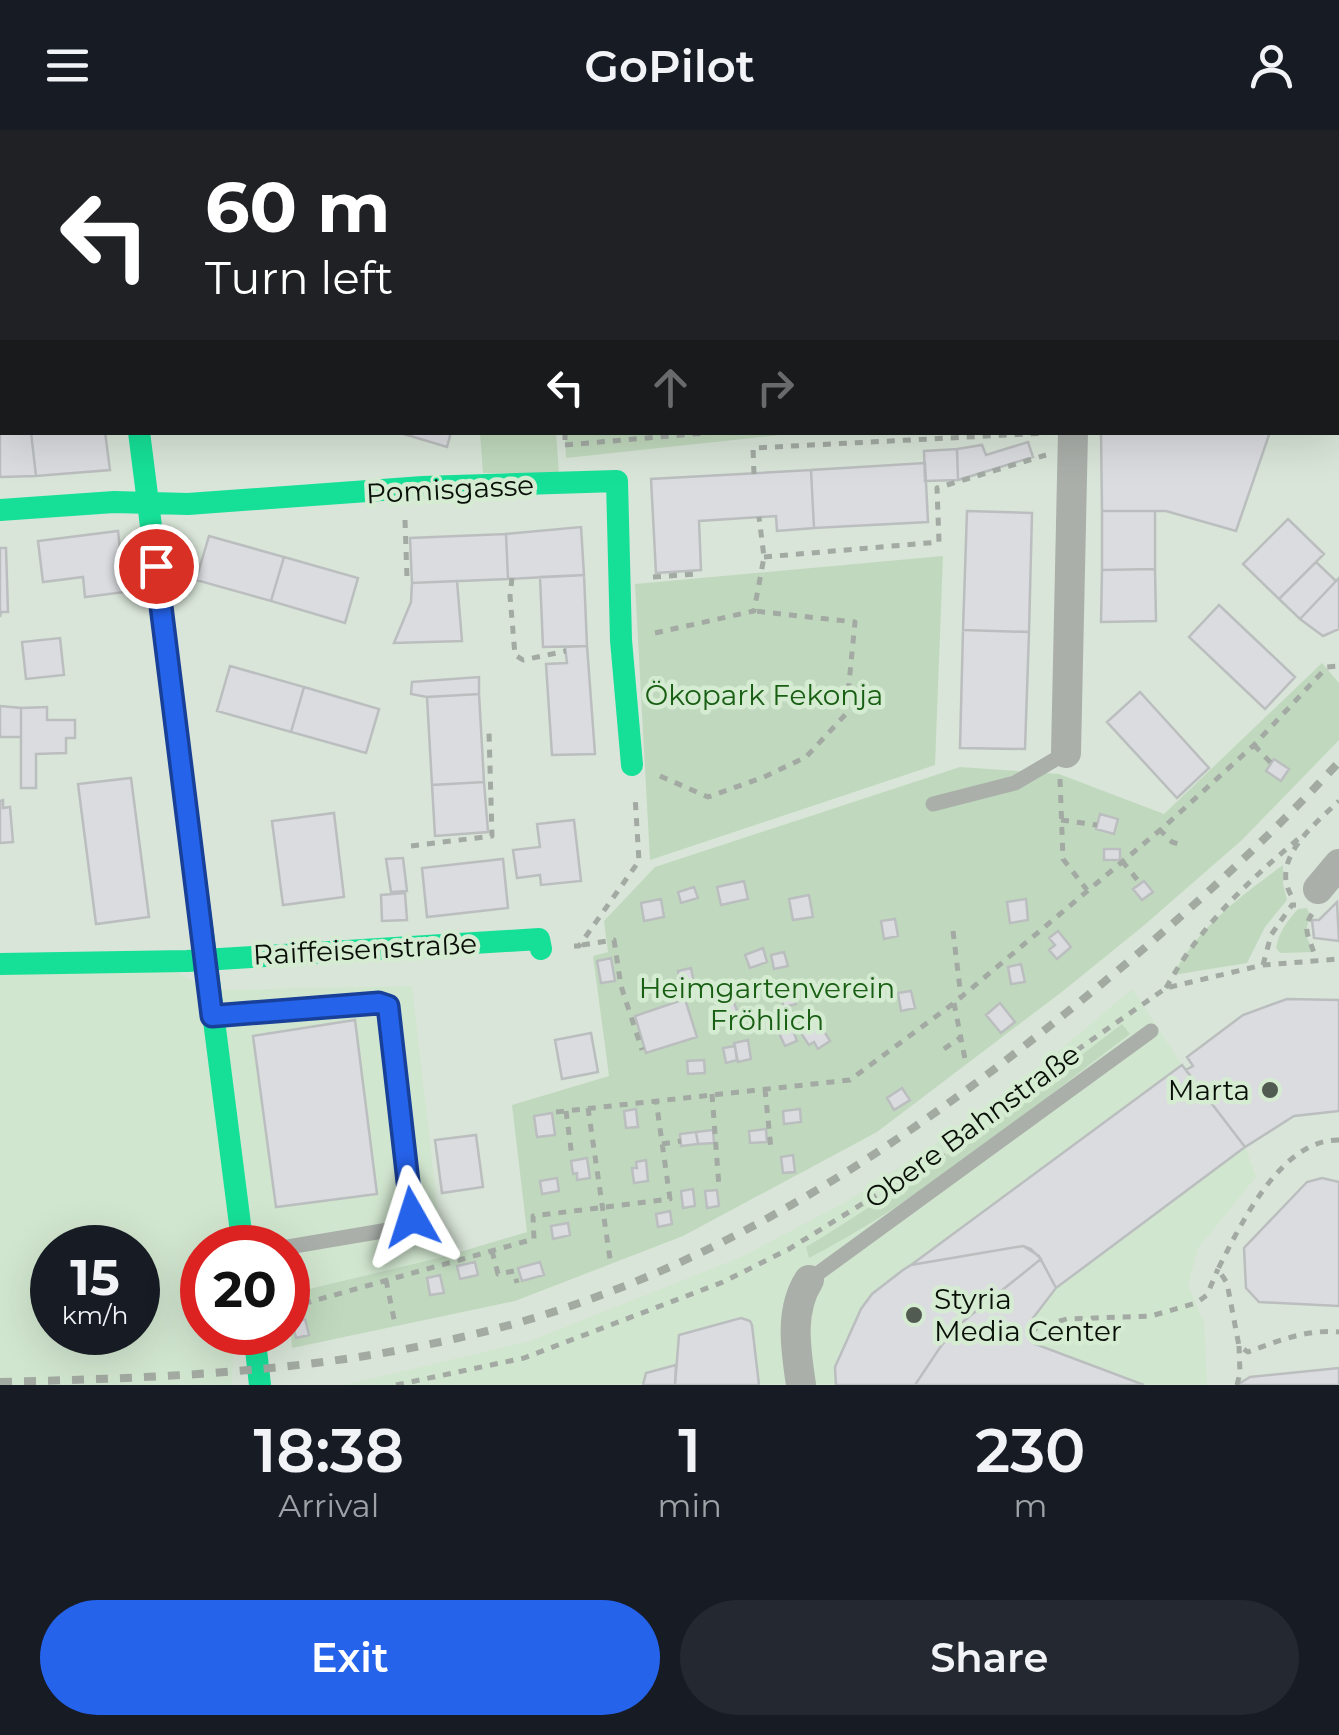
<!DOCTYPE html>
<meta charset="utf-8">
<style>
:root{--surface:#171b24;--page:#242831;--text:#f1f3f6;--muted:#9ea1a6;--accent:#2563eb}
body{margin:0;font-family:Montserrat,sans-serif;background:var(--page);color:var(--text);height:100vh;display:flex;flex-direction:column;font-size:38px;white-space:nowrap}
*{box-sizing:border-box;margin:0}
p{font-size:32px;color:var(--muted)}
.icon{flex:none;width:55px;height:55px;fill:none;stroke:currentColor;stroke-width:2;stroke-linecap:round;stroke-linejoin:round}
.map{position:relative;height:1255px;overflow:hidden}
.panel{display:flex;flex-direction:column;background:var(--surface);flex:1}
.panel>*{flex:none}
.hud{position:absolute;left:0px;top:0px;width:1340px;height:305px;box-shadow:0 10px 40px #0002;background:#202124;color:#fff;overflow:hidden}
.speed{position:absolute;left:30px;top:1095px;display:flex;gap:20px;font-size:50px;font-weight:700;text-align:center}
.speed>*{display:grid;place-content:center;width:130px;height:130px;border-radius:50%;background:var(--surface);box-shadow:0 10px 40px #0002;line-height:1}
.speed small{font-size:25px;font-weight:400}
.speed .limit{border:15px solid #d22;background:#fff;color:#111}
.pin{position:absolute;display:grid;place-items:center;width:85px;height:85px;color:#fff;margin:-42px;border:5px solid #fff;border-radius:50%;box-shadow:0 2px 10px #0007}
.me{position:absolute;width:110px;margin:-55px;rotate:354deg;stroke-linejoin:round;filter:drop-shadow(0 0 8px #0008)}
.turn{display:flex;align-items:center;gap:35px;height:210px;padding:0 40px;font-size:45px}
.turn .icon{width:130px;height:130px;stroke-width:2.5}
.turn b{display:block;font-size:70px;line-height:85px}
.lanes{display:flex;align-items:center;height:95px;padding:0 40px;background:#0003;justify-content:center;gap:50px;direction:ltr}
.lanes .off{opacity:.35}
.eta{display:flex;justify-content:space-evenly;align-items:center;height:170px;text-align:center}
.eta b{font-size:60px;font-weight:600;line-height:70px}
.primary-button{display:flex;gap:20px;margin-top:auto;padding:20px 40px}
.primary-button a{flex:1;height:115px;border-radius:60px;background:var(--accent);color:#fff;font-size:40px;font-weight:600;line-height:115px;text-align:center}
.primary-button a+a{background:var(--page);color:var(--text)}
header{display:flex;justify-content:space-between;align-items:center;height:130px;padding:0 40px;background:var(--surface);font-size:45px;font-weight:600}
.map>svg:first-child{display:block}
.built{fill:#d1e6cf;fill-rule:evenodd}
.green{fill:#c0d9be}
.building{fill:#dbdce0;stroke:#bbbebe;stroke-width:2.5}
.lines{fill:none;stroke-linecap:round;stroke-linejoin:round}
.path{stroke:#a3a9a3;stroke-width:5;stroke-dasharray:8 8;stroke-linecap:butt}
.lane{stroke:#aaafaa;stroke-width:15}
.street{stroke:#aaafaa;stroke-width:30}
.fast{stroke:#16e098;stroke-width:22}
.rail{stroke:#a3aaa2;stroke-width:8;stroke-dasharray:12 12;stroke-linecap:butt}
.route-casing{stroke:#184099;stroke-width:25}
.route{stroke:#2563eb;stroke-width:18}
.poi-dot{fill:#525b51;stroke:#d5ebd2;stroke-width:4}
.labels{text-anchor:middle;stroke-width:9;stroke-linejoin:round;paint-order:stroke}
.street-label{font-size:28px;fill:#091008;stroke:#d5ebd2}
.park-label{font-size:28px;fill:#185f13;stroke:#d5ebd2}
.poi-label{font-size:28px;fill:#091008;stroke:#d5ebd2;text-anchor:end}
</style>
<header><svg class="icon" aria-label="menu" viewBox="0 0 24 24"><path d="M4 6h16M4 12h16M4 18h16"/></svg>GoPilot<svg class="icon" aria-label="person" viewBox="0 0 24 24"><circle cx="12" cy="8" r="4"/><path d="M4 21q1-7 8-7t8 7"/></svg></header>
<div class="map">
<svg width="1339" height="1255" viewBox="0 0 1339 1255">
<rect width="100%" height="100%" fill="#d9e5d8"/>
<path class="built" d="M155 831 210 860 412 856 443 1127 288 1164V1118H202V1202L226 1203 233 1227 232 1255H0V835ZM52 1118H138V1202H52Z
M1132 859 1182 935 1245 1017 1256 1047 1198 1118 1188 1155 1204 1194 1207 1255H345L530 1211 739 1128 844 1073 936 1014 1006 966Z"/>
<path class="green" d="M565 302H798V303L566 328Z
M480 303H556L559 343H483Z
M943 426 935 635 650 730 635 454Z
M1322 533 1339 553V610L1242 710 1142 797 1063 861 877 1002 683 1106 515 1171 292 1218 288 1164 443 1127 527 1102 512 975 609 946 593 826 608 822 604 791 655 737 960 637 1059 644 1164 684Z
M1283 735V754L1287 770 1265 797 1247 833 1173 845C1199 796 1240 767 1283 735Z
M1307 778 1310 786 1305 804 1314 822 1280 823 1276 818C1279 802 1287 791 1298 779Z
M1122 894 1130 904C1026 982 925 1068 809 1128L806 1117C917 1050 1019 973 1122 894Z"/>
<path class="building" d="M603 0H870L871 2H603Z
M916 0H1041V2H916Z
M0 300 31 302 36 346 0 347Z
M31 302H105L110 340 36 346Z
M397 302H451L447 317Z
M1101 302H1270L1236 401 1166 381H1102Z
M1028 312 1033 327 958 350 957 319 982 315 986 325Z
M957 319 958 350 925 351 924 321Z
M925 333 928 392 814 398 811 340Z
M811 340 814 398 777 401 776 386 699 391 701 440 656 443 651 349Z
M967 381 1032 383 1029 502 963 500Z
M1102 381H1155V439L1102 440Z
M1288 389 1324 424 1279 469 1243 434Z
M581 397 584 445 508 449 506 404Z
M118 401 125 462 85 467 83 447 43 452 38 411Z
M506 404 508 449 412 453 410 408Z
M209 406 284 427 271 471 196 450Z
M0 418H6L8 482H1L0 487Z
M284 427 358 448 345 493 271 471Z
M1316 432 1336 451 1300 489 1279 469Z
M1155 439 1156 491 1101 492 1102 440Z
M584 445 587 516 543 517 540 447Z
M1339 448V499L1323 506 1300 489Z
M457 451 462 511 394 513 411 472 412 453Z
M1219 475 1295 547 1265 579 1189 507Z
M963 500 1029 502 1025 619 960 618Z
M60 508 64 545 26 549 22 512Z
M587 516 595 624 552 625 546 534 567 533 565 517Z
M230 536 304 557 291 602 217 581Z
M479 547V564L427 567 411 564 412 552Z
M304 557 379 579 366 623 291 602Z
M1140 562 1209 638 1177 668 1107 592Z
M479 564 484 652 432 655 427 567Z
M0 576 21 578V607H0Z
M47 577V590H75V608H66V623L36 624V658H21V578Z
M1274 629 1289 639 1281 651 1266 641Z
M131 648 149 787 96 794 78 654Z
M484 652 488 702 435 706 432 655Z
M3 670V678L10 677 13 712 0 713V671Z
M334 683 344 767 283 775 272 691Z
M1100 684 1118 689 1114 704 1096 699Z
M574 690 581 751 541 755 540 745 517 748 513 720 540 717 537 694Z
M1104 719H1120V730H1104Z
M403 728 407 761 391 762 386 729Z
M503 729 508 778 427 787 422 738Z
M744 751 748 769 721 775 717 757Z
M1144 751 1153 762 1142 770 1133 759Z
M694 757 698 768 681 773 678 762Z
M405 763 407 790 382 791 381 765Z
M809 765 813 787 793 790 789 769Z
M661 769 664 787 644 791 641 773Z
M1026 769 1028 790 1010 793 1007 772Z
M1337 772 1339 811 1314 808 1312 790H1319Z
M895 789 898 806 884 809 881 791Z
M1058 801 1071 817 1057 829 1049 820 1055 815 1049 808Z
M763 818 767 832 750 838 745 825Z
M784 822 788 836 774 839 771 825Z
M611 828 615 851 601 853 597 831Z
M1021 834 1025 852 1011 854 1008 837Z
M691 838 694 853 680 855 678 841Z
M791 857 796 874 784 877 779 861Z
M911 861 915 878 901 881 898 863Z
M685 869 697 907 646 923 635 886Z
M1287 869 1339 870V981L1294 986 1245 1017 1186 940 1193 936 1187 927 1243 885Z
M733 870 739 886 728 891 721 875Z
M1000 873 1015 892 1001 903 986 885Z
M816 888 830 911 818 919 814 912 809 915 798 899Z
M355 890 377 1064 276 1077 253 906Z
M791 895 797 911 785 916 778 901Z
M591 903 598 942 562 949 555 910Z
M748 910 751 929 738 932 734 913Z
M735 916 737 930 726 933 723 918Z
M704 930 705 943 688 944 687 931Z
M1182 935 1245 1017 1056 1158 1039 1126 1023 1116 911 1135Z
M902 958 910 970 894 980 887 968Z
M636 979 638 997 626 998 624 981Z
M800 979 801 992 784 994 783 981Z
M552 983 555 1005 537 1007 534 986Z
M766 999 767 1012 750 1013 749 1001Z
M713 1000 714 1013 698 1014 696 1002Z
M696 1002 698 1014 681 1016 680 1004Z
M476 1005 483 1057 442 1063 435 1010Z
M793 1025 795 1042 783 1043 781 1027Z
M587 1028 590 1048 577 1050V1043L573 1044 571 1031Z
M646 1030 648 1051 634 1053 632 1038H637L636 1032Z
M557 1048 559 1061 542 1064 540 1051Z
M1322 1048 1339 1052V1176L1259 1172 1246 1158 1244 1118 1307 1052Z
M693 1059 695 1076 683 1078 681 1061Z
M717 1060 719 1076 707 1078 705 1061Z
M670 1081 672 1094 658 1097 656 1084Z
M568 1093 570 1105 553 1109 551 1096Z
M1023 1116 1031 1119 1041 1129 965 1190 941 1216 915 1255H836L835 1237 861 1179 872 1164 903 1140 911 1135Z
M1023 1116 1039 1126 1056 1158 1033 1188 1031 1204 1035 1214 1144 1255H836L835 1237 861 1179 872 1164 903 1140 911 1135Z
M475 1132 478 1145 460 1149 457 1136Z
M540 1132 544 1145 522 1151 518 1138Z
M440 1145 444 1163 430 1165 427 1148Z
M138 1156H147L148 1186 138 1187Z
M741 1188 750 1191 752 1195 759 1255H675L679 1205Z
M305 1189 309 1205 296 1208 292 1192Z
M676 1235 675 1255H643L646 1243Z
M1339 1238V1255H1237L1250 1247Z"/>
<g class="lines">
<path class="path" d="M546 0V2
M884 0V2
M565 302V315
M565 315 717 302
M754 344 753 318 1047 303
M405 390 407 448 412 447
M764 427 939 412 937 358 1046 325
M653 447 696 444V441
M512 448 510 466 515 525 523 530 566 521
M655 503 754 481 764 427 759 387
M1254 615 1271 633
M660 646 708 667 764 647 806 627 846 584 855 492 754 481
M1060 649 1063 729 1087 760
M1061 690 1097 695
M1159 699 1172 712 1179 714
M411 716 492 706 489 602
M1122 731 1140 753
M1291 765C1270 729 1316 693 1339 671
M1312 784C1300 801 1312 810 1315 828
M953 801 961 867
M582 815 614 810 621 856 642 920
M574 816H579L639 731 635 666
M1263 835 1271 805 1292 775H1296
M1166 858C1199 797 1250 749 1303 705
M954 873 965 929
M944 919 961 907
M765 959 771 1019
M712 964 719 1057
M588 978 610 1129
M566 981 572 1027
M556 982 850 950 954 873 1166 695 1254 615 1327 537 1339 536
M1339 1010C1281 1009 1241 1094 1218 1139L1227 1153 1239 1216 1248 1222C1277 1211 1307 1199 1339 1202
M662 1014 681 1011
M492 1121 498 1144 514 1141 517 1153
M386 1150 395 1194
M288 1178 534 1109 533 1086 670 1069 656 970
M1031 1204 1037 1197 1067 1189 1151 1186 1196 1173 1207 1165 1218 1139
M396 1255 524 1228 723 1152 789 1119 943 1024 1047 941 1166 858 1263 835 1339 829
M1237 1255 1240 1243 1239 1216"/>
<path class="lane" d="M933 674 1015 653 1066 623
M218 886 379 873 387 876 390 883 412 1087 406 1097 282 1118
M809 1150 1151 901"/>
<path class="street" d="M1077 2V0
M1066 623 1073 302
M1318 759 1339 734
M801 1255C796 1220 789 1181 809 1150"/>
<path class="fast" d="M100 0 101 2
M139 302 243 1118
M0 380 114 372 188 374 423 357 617 351 621 510 632 635
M0 834 187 831 539 809 541 819
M254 1202 260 1255"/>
<path class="rail" d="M0 1252C154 1248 307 1243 458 1208 686 1157 883 1031 1062 886 1160 808 1254 724 1339 632"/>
</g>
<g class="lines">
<defs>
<path id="route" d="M156 436 212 886 379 873 388 876 412 1087"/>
</defs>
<use href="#route" class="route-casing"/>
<use href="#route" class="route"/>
</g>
<g class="poi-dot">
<circle cx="1270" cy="960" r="10"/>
<circle cx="914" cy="1185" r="10"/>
</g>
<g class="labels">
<g class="street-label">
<text transform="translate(450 359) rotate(-3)" y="10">Pomisgasse</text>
<text transform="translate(365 819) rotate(-3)" y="10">Raiffeisenstraße</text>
<text transform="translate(972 996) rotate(-36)" y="10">Obere Bahnstraße</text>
</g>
<g class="park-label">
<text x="764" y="575">Ökopark Fekonja</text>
<text x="767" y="868">Heimgartenverein<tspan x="767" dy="32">Fröhlich</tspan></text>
</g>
<g class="poi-label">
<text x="1250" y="970">Marta</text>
<text x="934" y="1179" text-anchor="start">Styria<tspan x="934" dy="32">Media Center</tspan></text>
</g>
</g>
</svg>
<div class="speed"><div>15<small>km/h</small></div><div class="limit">20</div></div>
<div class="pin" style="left:156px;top:436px;background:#d93025"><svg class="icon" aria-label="arrive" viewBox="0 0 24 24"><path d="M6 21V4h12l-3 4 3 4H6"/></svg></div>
<svg class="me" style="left:412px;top:1087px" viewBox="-20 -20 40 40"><path d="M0-17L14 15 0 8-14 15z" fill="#2563eb" stroke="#fff" stroke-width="4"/></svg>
<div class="hud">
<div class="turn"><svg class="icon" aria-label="left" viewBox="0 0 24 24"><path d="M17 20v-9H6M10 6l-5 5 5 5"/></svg><div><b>60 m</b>Turn left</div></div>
<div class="lanes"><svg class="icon" aria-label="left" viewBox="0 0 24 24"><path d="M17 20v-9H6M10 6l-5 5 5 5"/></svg><svg class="icon off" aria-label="ahead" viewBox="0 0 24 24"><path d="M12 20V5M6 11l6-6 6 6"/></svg><svg class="icon off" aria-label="right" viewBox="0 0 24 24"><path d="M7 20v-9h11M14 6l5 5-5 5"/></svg></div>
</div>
</div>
<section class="panel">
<div class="eta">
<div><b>18:38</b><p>Arrival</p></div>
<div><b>1</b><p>min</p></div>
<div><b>230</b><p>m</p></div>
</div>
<div class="primary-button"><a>Exit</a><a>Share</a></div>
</section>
